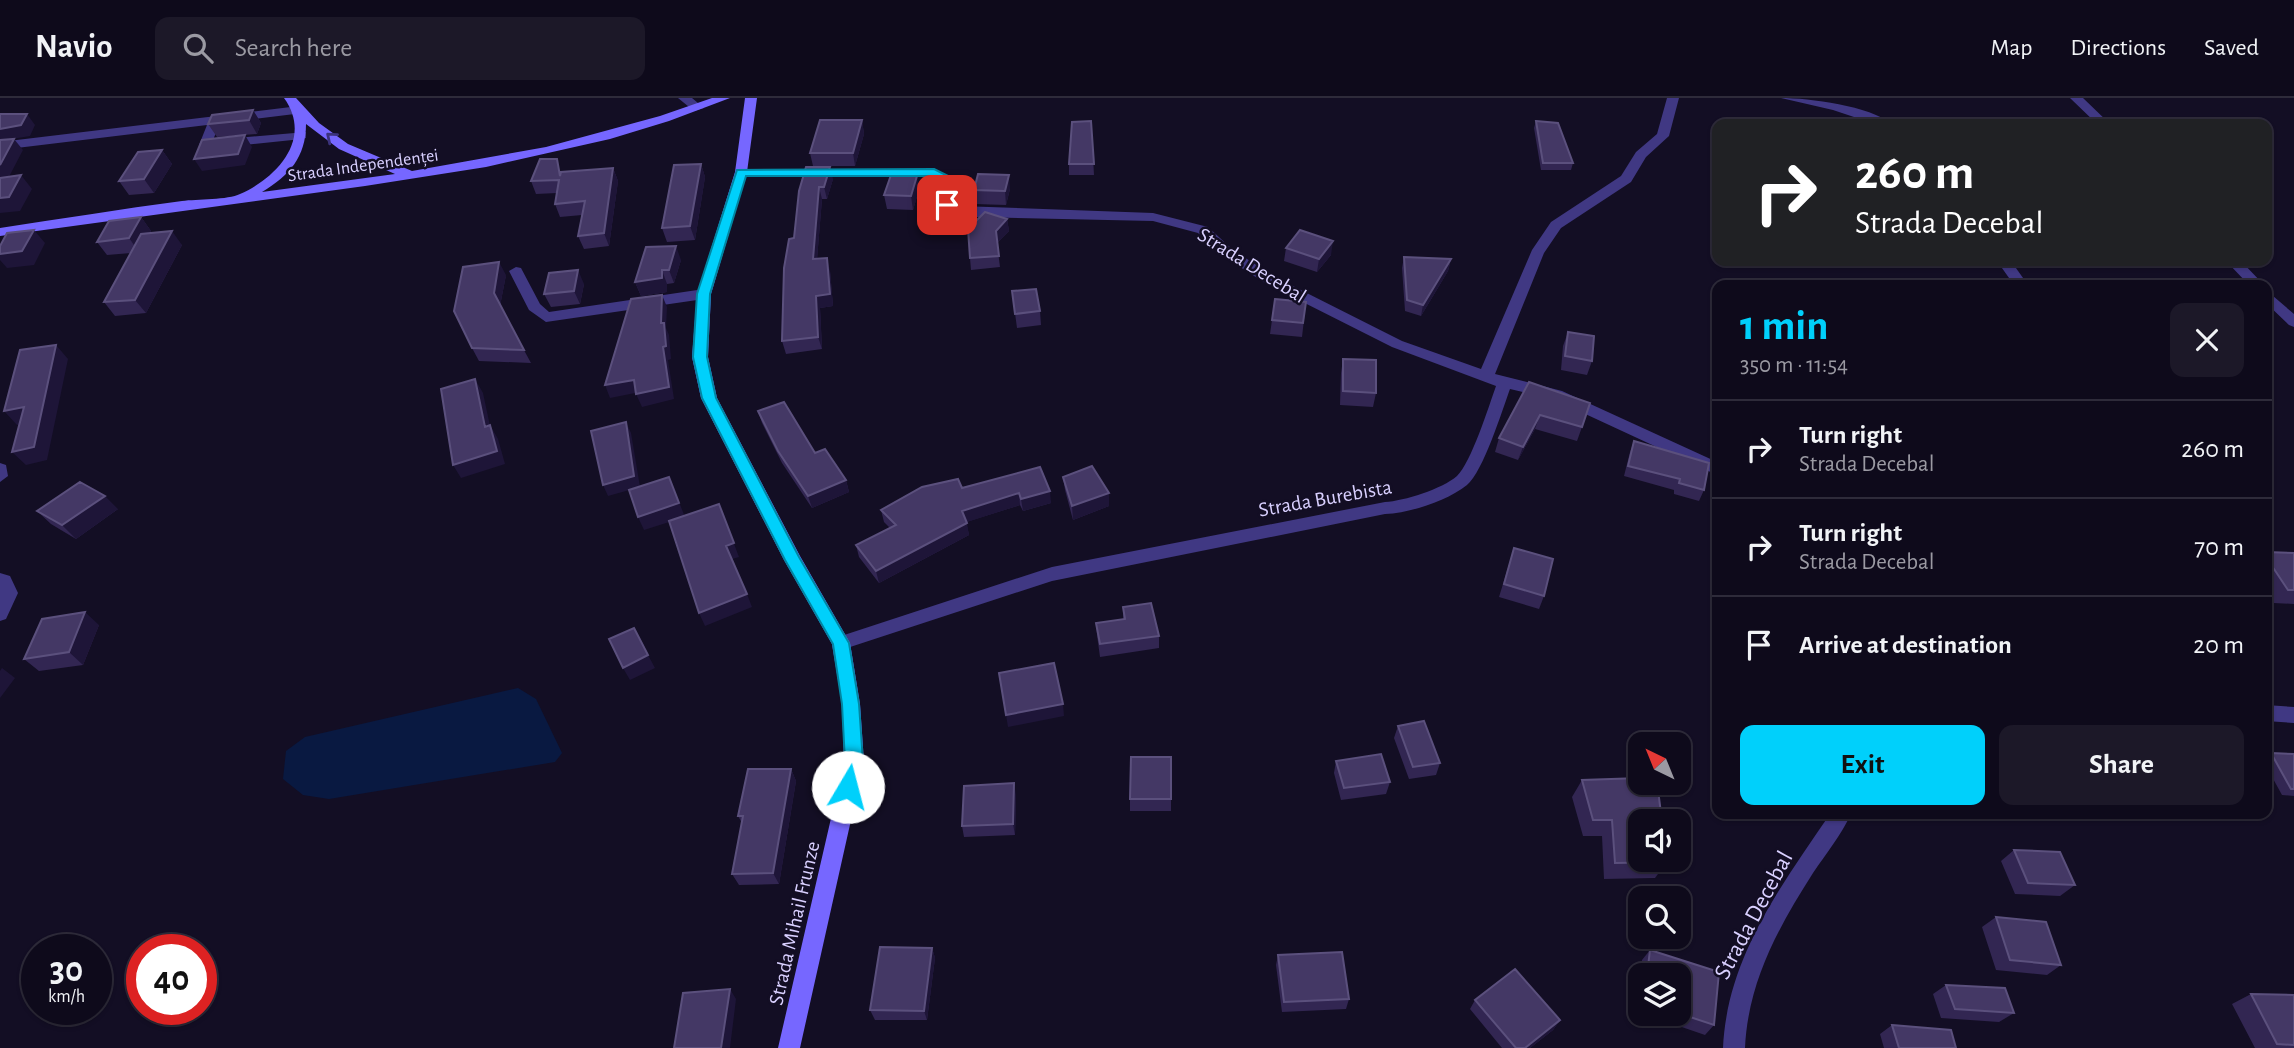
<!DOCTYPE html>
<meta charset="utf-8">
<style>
:root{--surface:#0e0a1b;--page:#1c1828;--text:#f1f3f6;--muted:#9b9aa3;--line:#2e2b3a;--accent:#00d0fb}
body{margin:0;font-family:"Alegreya Sans",sans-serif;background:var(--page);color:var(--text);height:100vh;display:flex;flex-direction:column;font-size:26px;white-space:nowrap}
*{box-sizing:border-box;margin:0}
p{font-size:23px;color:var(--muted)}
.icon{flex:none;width:38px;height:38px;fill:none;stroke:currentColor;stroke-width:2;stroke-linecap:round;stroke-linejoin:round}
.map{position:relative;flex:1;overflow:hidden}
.panel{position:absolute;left:1712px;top:182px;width:560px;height:539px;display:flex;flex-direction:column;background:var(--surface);border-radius:14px;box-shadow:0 2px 5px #0004,0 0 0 2px var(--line)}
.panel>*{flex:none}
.banner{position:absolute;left:1712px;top:21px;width:560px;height:147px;border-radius:14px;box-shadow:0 2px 5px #0004,0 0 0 2px var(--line);background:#202124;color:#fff;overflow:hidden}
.needle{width:46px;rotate:317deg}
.tools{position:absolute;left:1628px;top:634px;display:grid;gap:14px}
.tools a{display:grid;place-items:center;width:63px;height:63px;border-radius:14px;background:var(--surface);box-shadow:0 2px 5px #0004,0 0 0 2px var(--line);font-size:35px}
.speed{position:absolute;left:21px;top:836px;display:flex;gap:14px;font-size:35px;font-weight:700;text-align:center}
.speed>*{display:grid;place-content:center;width:91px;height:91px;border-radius:50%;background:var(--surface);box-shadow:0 2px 5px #0004,0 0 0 2px var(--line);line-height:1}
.speed small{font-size:18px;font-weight:400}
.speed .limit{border:10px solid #d22;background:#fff;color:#111}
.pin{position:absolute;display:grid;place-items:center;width:60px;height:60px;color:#fff;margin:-30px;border-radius:14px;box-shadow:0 4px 10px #0006}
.me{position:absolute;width:77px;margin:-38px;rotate:8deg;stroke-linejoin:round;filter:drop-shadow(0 0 5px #0008)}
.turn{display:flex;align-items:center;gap:24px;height:147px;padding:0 28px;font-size:32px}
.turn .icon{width:91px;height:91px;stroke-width:2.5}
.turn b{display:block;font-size:49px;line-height:60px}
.round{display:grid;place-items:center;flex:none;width:74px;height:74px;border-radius:14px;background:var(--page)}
.overview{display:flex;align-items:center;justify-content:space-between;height:119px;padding:0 28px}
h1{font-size:42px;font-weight:700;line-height:52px;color:var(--accent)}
.button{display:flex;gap:14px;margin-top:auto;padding:14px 28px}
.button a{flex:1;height:80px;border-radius:14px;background:var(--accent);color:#111;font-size:28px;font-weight:700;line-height:80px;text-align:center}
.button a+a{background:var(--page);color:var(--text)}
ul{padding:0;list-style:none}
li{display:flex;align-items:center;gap:21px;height:98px;padding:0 28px;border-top:2px solid var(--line)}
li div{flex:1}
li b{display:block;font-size:26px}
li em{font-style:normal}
header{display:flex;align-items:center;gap:42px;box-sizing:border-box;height:98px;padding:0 35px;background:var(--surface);border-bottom:2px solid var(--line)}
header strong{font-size:33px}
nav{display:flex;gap:38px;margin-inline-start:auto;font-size:24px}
.search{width:490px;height:63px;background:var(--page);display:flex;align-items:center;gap:18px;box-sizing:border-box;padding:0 24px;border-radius:14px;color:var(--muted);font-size:26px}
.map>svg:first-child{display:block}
.water{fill:#091941}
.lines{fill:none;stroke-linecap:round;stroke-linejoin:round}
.street{fill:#403883;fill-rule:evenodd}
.secondary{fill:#7667ff;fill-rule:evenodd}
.wall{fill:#322652}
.shaded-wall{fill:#1e1538}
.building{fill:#443865;stroke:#5b507d;stroke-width:2}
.oneway{stroke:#3b327c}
.route{fill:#00d0fb;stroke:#0087a3;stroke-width:2}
.labels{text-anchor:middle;stroke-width:5;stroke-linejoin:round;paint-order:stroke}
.far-street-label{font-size:18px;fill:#d9d0ff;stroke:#130e24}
.street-label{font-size:21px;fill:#d9d0ff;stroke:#130e24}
.near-street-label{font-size:24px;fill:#d9d0ff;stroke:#130e24}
</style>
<header>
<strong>Navio</strong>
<div class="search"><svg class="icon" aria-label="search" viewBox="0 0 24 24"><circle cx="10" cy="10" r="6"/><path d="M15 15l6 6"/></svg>Search here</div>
<nav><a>Map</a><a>Directions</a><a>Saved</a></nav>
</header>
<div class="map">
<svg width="2294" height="950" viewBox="0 0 2294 950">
<rect width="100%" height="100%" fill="#130e24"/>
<path class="water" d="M518 590 536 601 562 655 555 664 329 701 303 697 283 681 286 653 305 639Z"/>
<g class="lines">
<path class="street" d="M678 0H692L704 10 694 13Z
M1667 0H1679L1669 38 1646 59 1631 84 1561 130 1544 155 1495 276 1562 293 1717 364V377L1553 301 1510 291C1502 313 1483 374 1467 387 1447 403 1410 415 1385 416L1052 483 841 552 835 550 832 545 835 540 1052 469 1385 404C1404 403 1442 391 1457 378 1471 365 1489 308 1496 288L1392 249 1265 185 1223 158 1198 135 1153 123 977 119 951 115 940 107 938 81 932 79 741 78 736 77V71H934L951 79 953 105 960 108 1153 115 1208 129 1233 152 1275 179 1402 243 1481 271 1532 152 1551 124 1621 78 1636 54 1657 36Z
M1781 0C1809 0 1870 8 1892 26H1875L1833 12Z
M2070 0H2083L2110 26H2097Z
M299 8 303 9V15L220 25 213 42 306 34V40L302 41 205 51 199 47 207 27 0 52V44Z
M1997 163H2011L2028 187H2014Z
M2226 163H2241L2264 187H2249Z
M516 169 521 170 540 206 549 214 704 191 711 196 704 201 546 224 529 212 509 173Z
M2266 192 2294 216V229L2289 227 2266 205Z
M0 365 6 367 8 378 0 384Z
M0 475 10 478 18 495 6 521 0 523Z
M2266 607 2294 609V625L2266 623Z
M1830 716H1851C1841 737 1826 756 1813 775 1778 830 1748 884 1745 950H1723C1727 860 1781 788 1830 716Z"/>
<path class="secondary" d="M284 0H296L319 25 348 46 412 73 546 49 660 18 712 0H730L669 23 610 41 486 69 365 88 0 138V130C60 121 121 111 182 103 197 101 228 102 240 96 278 79 313 40 284 0ZM306 26 339 51 395 76 262 94C289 78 306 59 306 26Z
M745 0H757L747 74 711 196 708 259 717 300 800 458 850 545 860 606 864 664 800 950H778L844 664 842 606 832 546 784 462 701 300 692 259 697 196 735 74Z"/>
</g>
<path class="wall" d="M253 12 261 25 257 36 217 39 208 26Z
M862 22 864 36 855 68H813L810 55Z
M1091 23 1094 77H1069V66Z
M1536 23 1573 65 1571 72H1541L1534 30Z
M162 52 172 66 154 95 129 97 119 83Z
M701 66 705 79 695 142 667 144 662 130Z
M613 70 618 83 609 148 584 151 578 138 582 117 560 119 555 106 557 95 536 96 531 83 563 74Z
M833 81 827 101H822L817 161 830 173 833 208 820 210 822 251 786 256 782 243 794 140 799 93Z
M1010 91 1006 107 975 106 974 92Z
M919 92 913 112 887 111 884 97Z
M141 119 151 133 150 135 182 147 146 215 115 218 104 204 131 155 107 157 97 144Z
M1007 121 1009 133 997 145 1000 169 971 172 970 160Z
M1286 150 1331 157 1317 174 1284 163Z
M1404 159 1451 161 1448 173 1421 218 1405 213 1402 170Z
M681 162 674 185 667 186V194L641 198 635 184Z
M506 177 500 208 531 265 479 263 472 250Z
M584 186 580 206 551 209 544 196Z
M1012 193 1040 213 1041 227 1017 230Z
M1306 204 1302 239 1270 236 1272 222Z
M1568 234 1592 263 1587 277 1561 272 1563 248Z
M1343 261 1376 295 1373 309 1340 307 1341 275Z
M1529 284 1582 329 1577 343 1535 331 1518 362 1495 354 1499 340Z
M758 313 815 355 846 382 849 394 812 410 782 365 762 325Z
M1634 343 1704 392 1699 403 1674 396V392L1624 378 1630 354Z
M1040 369 1051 405 1023 413 1020 407 966 424 969 437 879 485 859 459 856 447 890 430 884 424 881 412Z
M1063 379 1109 408 1073 422 1065 392Z
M118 411 76 441 51 426 37 413Z
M1514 450 1544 498 1539 511 1499 499Z
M2266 454 2294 455V506L2274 505 2266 494Z
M1123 509 1159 538V550L1100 559 1097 537 1096 525 1123 521Z
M99 527 83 567 39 573 24 561Z
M1398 628 1440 665 1436 677 1409 681 1394 640Z
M2271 655 2294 656V698L2282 697 2266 668V658Z
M1336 663 1390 684 1386 696 1341 702 1334 675Z
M791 671 796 683 779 786 739 787 732 776 742 725 738 718Z
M1582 682 1667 764 1655 780 1604 781 1602 738H1583L1572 699Z
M1016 697 1015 737 964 739 962 728Z
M1130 701H1171V713H1130Z
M2014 752 2075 787 2060 798 2015 796 2001 763Z
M1996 819 2061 867 2047 877 1996 872 1982 829Z
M932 850 935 860 927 922H875L870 912Z
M1650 852 1719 874 1714 927 1705 937 1641 915H1678V877H1640L1642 862Z
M1278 857 1349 901 1346 911 1282 914 1276 867Z
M1640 882V915L1636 914Z
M1946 887 2014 915 1999 924 1941 920 1933 896Z
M2251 896 2294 897V950H2255L2232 906Z
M1475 902 1560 922 1553 932 1530 950H1502L1470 911Z
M1892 927 1956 950H1884L1880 936Z"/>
<path class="shaded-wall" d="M253 12 261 25 257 36 249 22Z
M27 16 35 27 30 38 0 43V31Z
M862 22 864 36 855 68 853 55Z
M245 37 252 49 245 67 202 73 194 61Z
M14 41 23 52 0 96V67Z
M162 52 172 66 154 95 144 81Z
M701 66 705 79 695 142 690 128Z
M830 69 833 81 827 101 824 89Z
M613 70 618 83 609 148 604 135Z
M21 77 32 91 20 113 0 115V100Z
M1009 77 1010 91 1006 107 1005 93Z
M917 78 919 92 913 112 911 98Z
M819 89 822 101 816 174 813 161Z
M141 119 151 133 139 154 129 140Z
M1007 121 1009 133 997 145 996 133Z
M34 132 45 145 34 167 7 170 0 162V156Z
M172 133 182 147 146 215 135 202Z
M1333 143 1331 157 1317 174 1319 161Z
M676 148 681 162 674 185 669 172Z
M827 160 830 173 833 208 820 210 822 251 818 239 816 198Z
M1451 161 1448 173 1421 218 1423 207Z
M499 164 506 177 500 208 494 195Z
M578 172 584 186 580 206 574 193Z
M662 172 667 186V194L641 198 635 184Z
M662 197 667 209 666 230 669 237 671 261 668 262 674 301 642 309 636 296 663 249 661 225Z
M56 247 68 261 47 362 26 367 12 354Z
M475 281 483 295 493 342 485 329Z
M634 282 640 294 610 300 605 287Z
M24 309 37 322 17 327 4 313Z
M1540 317 1535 331 1518 362 1523 349Z
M626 324 631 335 640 389 608 398 603 387Z
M490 327 498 341 505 366 461 380 453 367Z
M669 379 685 419 644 432 638 419Z
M846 382 849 394 812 410 808 398Z
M1050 393 1051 405 1023 413 1021 401Z
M1019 395 1020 407 964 425 962 413Z
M1109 395V408L1073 422 1072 408Z
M105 398 118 411 76 441 62 427Z
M719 406 739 459 732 461 726 448Z
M967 425 969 437 879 485 876 473Z
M747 496 752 509 705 528 699 515Z
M85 514 99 527 83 567 69 554Z
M648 557 655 570 630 582 623 570Z
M2 570 15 580 0 600V573Z
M1063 606 1064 618 1008 629 1006 617Z
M791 671 796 683 779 786 773 775Z
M1014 685 1016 697 1015 737 1013 726Z
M932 850 935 860 927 922 924 913Z
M730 891 736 901 730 950H721Z
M1560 922 1553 932 1530 950H1525Z"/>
<path class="building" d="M253 12 249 22 208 26 212 17Z
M0 16H27L21 27 0 31Z
M820 22H862L853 55H810Z
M1091 23 1094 66H1069L1072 24Z
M1536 23 1558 25 1573 65H1543Z
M245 37 238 56 194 61 202 42Z
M14 41 0 67V42Z
M162 52 144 81 119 83 138 54Z
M540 61H557L560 78 561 74 613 70 604 135 578 138 585 103 555 106 559 82 531 83Z
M701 66 690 128 662 130 674 67Z
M806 69H830L824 89H819L813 161 827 160 830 196 816 198 818 239 782 243 784 170 789 141 794 140 799 93Z
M978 76 1009 77 1005 93 974 92Z
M21 77 9 99 0 100V80Z
M891 77 917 78 911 98 884 97Z
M985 114 1007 121 996 133 999 158 970 160 968 131Z
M141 119 129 140 97 144 109 123Z
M34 132 22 153 0 156V148L7 135Z
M1300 132 1333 143 1319 161 1286 150Z
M172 133 135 202 104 204 141 136Z
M676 148 669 172H662V180L635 184 646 149Z
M1404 159 1451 161 1423 207 1407 202Z
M499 164 494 195 524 252 472 250 454 213 463 169Z
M578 172 574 193 544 196 549 175Z
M1036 191 1040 213 1015 216 1012 193Z
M662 197 661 225H664L666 248 663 249 669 289 636 296 634 282 605 287 631 201Z
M1275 201 1306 204 1303 225 1272 222Z
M1568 234 1594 238 1592 263 1565 258Z
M56 247 34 349 12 354 24 309 4 313 20 252Z
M1343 261 1376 262V295L1343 293Z
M475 281 485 329 490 327 497 353 453 367 441 291Z
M1529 284 1590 305 1582 329 1540 317 1523 349 1499 340Z
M784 304 815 355 825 351 846 382 808 398 778 353 758 313Z
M626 324 634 378 603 387 591 333Z
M1634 343 1709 365 1704 392 1679 385 1680 381 1628 368Z
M1092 368 1109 395 1072 408 1063 379Z
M1040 369 1050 393 1021 401 1019 395 962 413 967 425 876 473 856 447 896 427 881 412 922 389 958 381 962 390Z
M669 379 679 405 638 419 629 392Z
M80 384 105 398 62 427 37 413Z
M719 406 734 445 726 448 747 496 699 515 669 423Z
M1514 450 1553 461 1544 498 1504 486Z
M2266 454 2294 455V492H2288L2266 459Z
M1151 505 1159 538 1100 546 1096 525 1125 521 1123 509Z
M85 514 69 554 24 561 42 521Z
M634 530 648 557 623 570 609 541Z
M1054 565 1063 606 1006 617 999 575Z
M1424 623 1440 665 1413 669 1398 628Z
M2271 655 2294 656V691H2291Z
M1381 656 1390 684 1344 690 1336 663Z
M1131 659H1171V701H1130Z
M748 671H791L773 775 732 776 743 718H738Z
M1640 680V684H1657L1662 723H1640V761H1666L1667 764 1615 765 1612 722H1593L1582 682Z
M1014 685 1013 726 962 728 964 688Z
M2014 752 2060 754 2075 787 2028 785Z
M1996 819 2046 824 2061 867 2010 862Z
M880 849 932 850 924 913 870 912Z
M1650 852 1719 874 1714 927 1678 915V877H1647Z
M1342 854 1349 901 1284 904 1278 857Z
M1515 871 1560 922 1525 950H1516L1475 902Z
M1946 887 2005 890 2014 915 1955 911Z
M730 891 721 950H674L683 895Z
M2251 896 2294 897V947L2277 946Z
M1892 927 1951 932 1956 950H1899Z"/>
<defs><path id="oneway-chevron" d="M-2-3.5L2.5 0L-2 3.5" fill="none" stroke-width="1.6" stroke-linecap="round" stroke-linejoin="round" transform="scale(1.75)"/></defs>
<use class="oneway" href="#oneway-chevron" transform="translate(331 39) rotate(-140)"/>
<path class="route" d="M934 71 950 79 951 110 941 107 938 81 932 78H746L710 196 707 259 716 300 799 459 849 545 859 606 863 664 855 695 848 697 842 695 839 689 845 664 842 606 833 546 785 462 702 300 693 259 697 196 737 72Z"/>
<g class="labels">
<g class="far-street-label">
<text transform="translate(363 67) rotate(-8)" y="6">Strada Independenței</text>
</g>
<g class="street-label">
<text transform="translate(1252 167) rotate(32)" y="7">Strada Decebal</text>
<text transform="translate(1325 400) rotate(-10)" y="7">Strada Burebista</text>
<text transform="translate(794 825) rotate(-77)" y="7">Strada Mihail Frunze</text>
</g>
<g class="near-street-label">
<text transform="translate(1753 817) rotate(-62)" y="8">Strada Decebal</text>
</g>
</g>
</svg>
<div class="tools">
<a><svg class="needle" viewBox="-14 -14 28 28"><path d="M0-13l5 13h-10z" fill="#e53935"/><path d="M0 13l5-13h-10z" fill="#9b9aa3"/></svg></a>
<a><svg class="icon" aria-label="sound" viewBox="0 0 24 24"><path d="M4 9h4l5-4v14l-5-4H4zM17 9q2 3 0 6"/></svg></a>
<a><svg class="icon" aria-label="search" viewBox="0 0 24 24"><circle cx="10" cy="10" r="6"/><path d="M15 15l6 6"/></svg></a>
<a><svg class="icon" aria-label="layers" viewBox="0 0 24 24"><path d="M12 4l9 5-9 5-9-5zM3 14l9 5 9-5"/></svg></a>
</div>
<div class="speed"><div>30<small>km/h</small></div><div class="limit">40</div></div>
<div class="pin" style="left:947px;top:107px;background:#d93025"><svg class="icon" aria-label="arrive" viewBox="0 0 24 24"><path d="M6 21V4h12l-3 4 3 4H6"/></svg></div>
<svg class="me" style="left:848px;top:689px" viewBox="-20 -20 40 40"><circle r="19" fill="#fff"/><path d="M0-13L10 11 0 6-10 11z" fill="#00d0fb"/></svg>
<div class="banner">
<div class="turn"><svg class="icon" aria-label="right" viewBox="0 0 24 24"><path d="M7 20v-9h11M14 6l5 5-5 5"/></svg><div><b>260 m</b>Strada Decebal</div></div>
</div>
<section class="panel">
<div class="overview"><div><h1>1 min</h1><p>350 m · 11:54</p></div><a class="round"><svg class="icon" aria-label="close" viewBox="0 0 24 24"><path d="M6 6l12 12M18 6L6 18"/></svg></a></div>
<ul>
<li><svg class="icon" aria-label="right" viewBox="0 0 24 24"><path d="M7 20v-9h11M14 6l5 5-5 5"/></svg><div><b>Turn right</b><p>Strada Decebal</p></div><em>260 m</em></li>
<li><svg class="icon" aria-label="right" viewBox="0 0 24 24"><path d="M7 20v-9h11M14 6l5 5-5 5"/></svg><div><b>Turn right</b><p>Strada Decebal</p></div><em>70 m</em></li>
<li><svg class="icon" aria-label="arrive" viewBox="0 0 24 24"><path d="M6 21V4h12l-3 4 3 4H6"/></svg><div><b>Arrive at destination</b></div><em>20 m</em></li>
</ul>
<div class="button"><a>Exit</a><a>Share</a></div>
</section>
</div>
